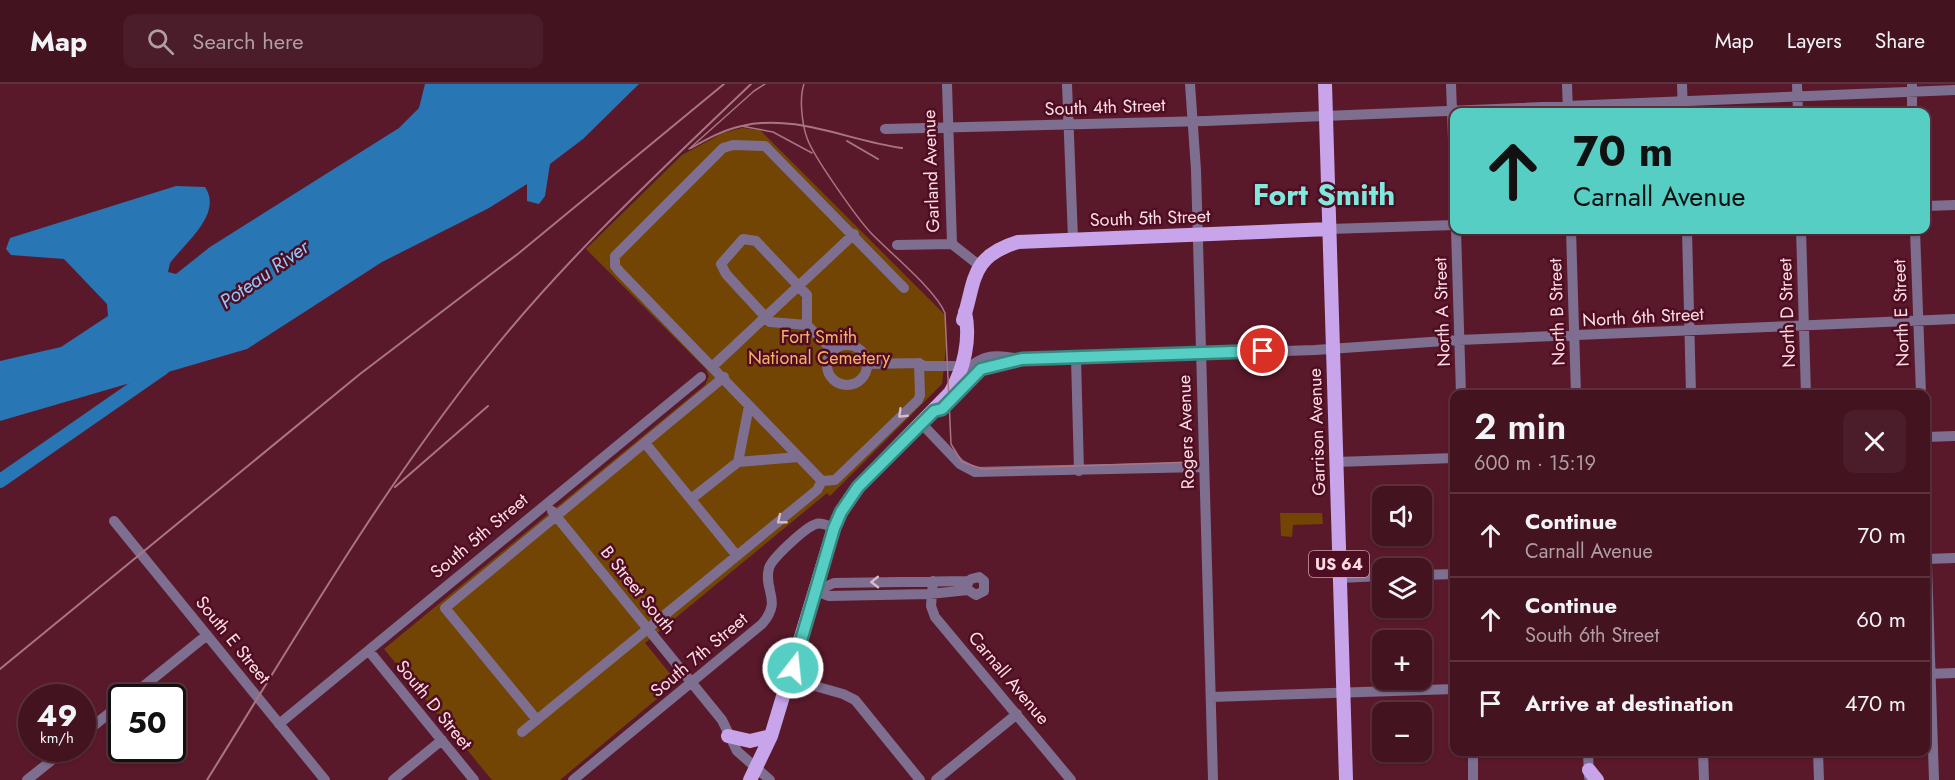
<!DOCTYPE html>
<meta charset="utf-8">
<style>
:root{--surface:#441320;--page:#4b1c29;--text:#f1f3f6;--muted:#af9ea5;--line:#5c323e}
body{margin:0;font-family:Jost,sans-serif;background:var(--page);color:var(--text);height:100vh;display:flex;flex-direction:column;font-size:22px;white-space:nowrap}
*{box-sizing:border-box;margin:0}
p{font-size:20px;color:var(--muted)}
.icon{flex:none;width:33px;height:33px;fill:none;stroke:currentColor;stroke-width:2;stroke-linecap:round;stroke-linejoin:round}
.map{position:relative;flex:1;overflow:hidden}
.drawer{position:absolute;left:1450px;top:306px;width:480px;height:366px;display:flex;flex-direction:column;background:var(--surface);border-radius:12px;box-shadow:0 2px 4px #0004,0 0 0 2px var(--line)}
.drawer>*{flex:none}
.banner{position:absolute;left:1450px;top:24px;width:480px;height:126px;border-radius:12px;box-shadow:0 2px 4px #0004,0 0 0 2px var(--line);background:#56cec3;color:#111;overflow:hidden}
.buttons{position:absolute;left:1372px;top:402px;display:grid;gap:12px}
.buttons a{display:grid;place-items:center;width:60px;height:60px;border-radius:12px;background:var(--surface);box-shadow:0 2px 4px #0004,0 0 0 2px var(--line);font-size:30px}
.speed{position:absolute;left:18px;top:600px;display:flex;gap:12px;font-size:30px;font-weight:700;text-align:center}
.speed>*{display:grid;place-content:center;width:78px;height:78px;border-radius:50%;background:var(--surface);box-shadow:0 2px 4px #0004,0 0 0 2px var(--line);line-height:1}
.speed small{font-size:15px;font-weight:400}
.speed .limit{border:3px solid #111;border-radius:9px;background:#fff;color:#111}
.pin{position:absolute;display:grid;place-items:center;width:51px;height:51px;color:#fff;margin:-26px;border:3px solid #fff;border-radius:50%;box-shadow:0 2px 6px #0007}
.me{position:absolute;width:66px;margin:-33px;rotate:16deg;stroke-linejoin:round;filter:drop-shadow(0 0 4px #0008)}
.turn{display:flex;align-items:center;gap:21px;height:126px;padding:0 24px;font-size:27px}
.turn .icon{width:78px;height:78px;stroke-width:2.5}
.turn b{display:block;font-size:42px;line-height:51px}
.round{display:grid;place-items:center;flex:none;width:63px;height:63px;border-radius:12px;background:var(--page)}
.overview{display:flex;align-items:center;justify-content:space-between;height:102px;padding:0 24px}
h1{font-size:36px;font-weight:600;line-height:45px}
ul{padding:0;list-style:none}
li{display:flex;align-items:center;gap:18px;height:84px;padding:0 24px;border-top:2px solid var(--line)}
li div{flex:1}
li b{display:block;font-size:22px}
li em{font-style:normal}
header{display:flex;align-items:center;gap:36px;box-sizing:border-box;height:84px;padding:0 30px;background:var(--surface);border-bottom:2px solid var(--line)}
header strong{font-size:28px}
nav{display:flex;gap:33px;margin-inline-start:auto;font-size:21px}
.search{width:420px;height:54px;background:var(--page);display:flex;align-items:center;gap:15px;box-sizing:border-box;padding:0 21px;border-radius:12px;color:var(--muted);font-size:22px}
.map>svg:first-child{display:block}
.green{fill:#734504}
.water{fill:#2876b4}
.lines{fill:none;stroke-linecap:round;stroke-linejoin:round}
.river{stroke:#2876b4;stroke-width:14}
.minor{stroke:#7e6e90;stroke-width:10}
.major{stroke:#c8a5eb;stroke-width:14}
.tram{stroke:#a87582;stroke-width:1.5}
.rail{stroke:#a87582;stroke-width:2}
.oneway{stroke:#d8bbc9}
.route-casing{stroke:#38867f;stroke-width:15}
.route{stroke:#56cec3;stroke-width:10}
.labels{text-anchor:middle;stroke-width:5;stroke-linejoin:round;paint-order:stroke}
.shield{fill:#4e0d22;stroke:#c99ea8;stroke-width:1.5}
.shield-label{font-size:16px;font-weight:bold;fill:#fedce2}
.street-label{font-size:18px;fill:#fedce2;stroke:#4e0d22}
.park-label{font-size:18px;fill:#f6b166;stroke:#4e0d22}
.water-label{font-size:20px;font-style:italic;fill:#91c8fa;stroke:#4e0d22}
.town-label{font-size:30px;font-weight:bold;fill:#7fe9de;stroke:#4e0d22}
</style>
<header>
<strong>Map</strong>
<div class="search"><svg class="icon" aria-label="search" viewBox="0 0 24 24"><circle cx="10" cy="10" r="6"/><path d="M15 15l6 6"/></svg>Search here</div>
<nav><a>Map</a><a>Layers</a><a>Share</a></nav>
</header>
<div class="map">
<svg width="1955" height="696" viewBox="0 0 1955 696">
<rect width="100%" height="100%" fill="#5a192b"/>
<path class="green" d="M742 44 760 46 945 231 946 263 942 300 830 412 827 409 645 559 677 598 560 696H492L384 565 705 301 709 292 706 285 586 165 682 71 723 49Z
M1280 429H1322L1323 440 1293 441 1292 453 1281 452Z"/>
<path class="water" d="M425 0H639L583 55 550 80 545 112 539 120 527 117V100L489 124 382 178 247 265 0 337V277L61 263 108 232 107 220 64 175 11 171 6 165 10 154 176 102 205 103C223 129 186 158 170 179L168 188 176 190 210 163 399 44 419 24Z"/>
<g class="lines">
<path class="river" d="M0 397 163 284"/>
<path class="minor" d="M947 0 952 160 980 182
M1067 0 1073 155
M1190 0 1196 86 1213 696
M1451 0 1455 111
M1567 0 1568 28
M1682 0 1683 28
M1797 0 1798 28
M1912 0V28
M885 45 1206 37 1955 6
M1926 122 1955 121
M1329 145 1455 141
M1456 146 1461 310
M1571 146 1576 310
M1687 146 1691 310
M1801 146 1806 310
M1915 146 1921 310
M897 161 952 160
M807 241V211L756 157 743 155 721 180 726 190 770 238 807 241 833 267
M827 281a20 20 0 1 1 40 0a20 20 0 1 1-40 0Z
M1076 274 1079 387
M867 280 919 279 924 282H954
M713 282 854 150
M959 292C982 270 990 270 1022 275L1315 266 1459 256 1955 235
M948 319 981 285 1016 276
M921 339 960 380 975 388 1204 383
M1926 353 1955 352
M645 359 737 472
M738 378 749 322
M1336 378 1455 374
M822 397 620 188 615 182V172L723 64 733 61 765 62 904 204
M822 397 835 396 918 316 920 311 919 279
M691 415 738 378 799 373
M552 427 722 636 737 667 770 696
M114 437 325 696
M1926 450 1934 696
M1926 475 1955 474
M1422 491 1455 490
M1339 494 1383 492
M933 497 931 522 935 533 1071 696
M816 507 829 512 930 510 968 506 976 511 984 507V497L979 493 971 495 967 500 968 506
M816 507 834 499 968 497
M369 567 474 696
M1926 590 1955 589
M790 595 843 610 855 616 920 696
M1211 613 1455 605
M129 614 207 551
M537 636 445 524 724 293
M279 640 701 293
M522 648 817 406 822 397
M82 651 122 619
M1473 668V696
M1588 668 1589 693
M1703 668 1704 696
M1818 668 1819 696
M27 696 67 664
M393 696 442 656
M573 696 762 540C783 516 763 507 769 484 772 474 806 443 816 440 822 438 828 442 834 444
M936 696 1017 630"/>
<path class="major" d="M1325 0 1346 696
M963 236C976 197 969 173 1018 158L1329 145
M728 652 750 657 771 652
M1589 686 1597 696
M750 696 771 652 834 444 841 428 858 403 950 309C964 285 971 255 965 228"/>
<path class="tram" d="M804 0C799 14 802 40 807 54 813 72 857 134 871 149 890 169 935 205 945 229L951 360 962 378 983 385 1193 378
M741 42 773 48 812 69
M689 65 754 7 765 0"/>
<path class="rail" d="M847 57 878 75
M691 64C707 55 723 46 742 42 795 29 849 57 902 64
M395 403 488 322
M0 585 360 290 519 169 724 0
M207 696C296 553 379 409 484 277 564 176 658 89 751 0"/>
</g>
<defs><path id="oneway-chevron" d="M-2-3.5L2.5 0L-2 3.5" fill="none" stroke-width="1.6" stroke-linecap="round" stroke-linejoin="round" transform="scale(1.5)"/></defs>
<g class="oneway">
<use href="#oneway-chevron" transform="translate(902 330) rotate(136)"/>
<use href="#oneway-chevron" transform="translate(781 436) rotate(141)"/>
<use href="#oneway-chevron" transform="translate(875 498) rotate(179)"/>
</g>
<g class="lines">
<defs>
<path id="route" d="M793 584 834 444 841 428 858 403 934 327 942 325 981 285 1022 275 1263 267"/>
</defs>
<use href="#route" class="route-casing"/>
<use href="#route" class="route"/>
</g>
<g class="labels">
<rect class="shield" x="1309" y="467" width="60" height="26" rx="4.5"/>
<g class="shield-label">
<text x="1339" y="486">US 64</text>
</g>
<g class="street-label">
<text transform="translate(1105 23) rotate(-2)" y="6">South 4th Street</text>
<text transform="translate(931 87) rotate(-92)" y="6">Garland Avenue</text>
<text transform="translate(1150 134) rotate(-2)" y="6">South 5th Street</text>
<text transform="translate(1442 228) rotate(-92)" y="6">North A Street</text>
<text transform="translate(1557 228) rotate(-92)" y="6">North B Street</text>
<text transform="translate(1787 229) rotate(-92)" y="6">North D Street</text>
<text transform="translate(1901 229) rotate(-92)" y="6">North E Street</text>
<text transform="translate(1643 233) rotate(-3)" y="6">North 6th Street</text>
<text transform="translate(1186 348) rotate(-92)" y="6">Rogers Avenue</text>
<text transform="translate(1317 348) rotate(-92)" y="6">Garrison Avenue</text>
<text transform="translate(479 452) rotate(-40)" y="6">South 5th Street</text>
<text transform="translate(638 506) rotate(51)" y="6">B Street South</text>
<text transform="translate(233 556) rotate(51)" y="6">South E Street</text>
<text transform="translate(699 571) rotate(-40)" y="6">South 7th Street</text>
<text transform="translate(1009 594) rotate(50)" y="6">Carnall Avenue</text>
<text transform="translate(434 621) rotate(51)" y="6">South D Street</text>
</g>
<g class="park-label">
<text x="819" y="259">Fort Smith<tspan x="819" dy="21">National Cemetery</tspan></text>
</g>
<g class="water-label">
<text transform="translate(264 190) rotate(-35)" y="7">Poteau River</text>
</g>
<g class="town-label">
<text x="1324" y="121">Fort Smith</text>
</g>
</g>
</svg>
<div class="buttons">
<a><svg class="icon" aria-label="sound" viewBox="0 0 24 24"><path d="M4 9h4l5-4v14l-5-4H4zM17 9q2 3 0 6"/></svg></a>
<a><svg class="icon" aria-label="layers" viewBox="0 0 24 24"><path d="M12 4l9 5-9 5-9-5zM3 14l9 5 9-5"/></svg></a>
<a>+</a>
<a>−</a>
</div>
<div class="speed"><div>49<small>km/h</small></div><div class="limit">50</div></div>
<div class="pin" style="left:1263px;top:267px;background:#d93025"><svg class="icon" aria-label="arrive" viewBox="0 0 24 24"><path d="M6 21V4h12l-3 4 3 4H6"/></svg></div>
<svg class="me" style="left:793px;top:584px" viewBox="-20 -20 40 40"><circle r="17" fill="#56cec3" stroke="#fff" stroke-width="3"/><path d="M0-11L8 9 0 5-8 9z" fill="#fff"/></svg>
<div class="banner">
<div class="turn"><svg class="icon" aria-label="ahead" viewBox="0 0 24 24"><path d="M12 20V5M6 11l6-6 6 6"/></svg><div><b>70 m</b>Carnall Avenue</div></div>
</div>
<section class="drawer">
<div class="overview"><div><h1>2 min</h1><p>600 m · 15:19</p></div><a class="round"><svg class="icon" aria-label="close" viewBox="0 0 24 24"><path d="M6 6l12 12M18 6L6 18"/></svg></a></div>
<ul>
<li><svg class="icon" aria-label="ahead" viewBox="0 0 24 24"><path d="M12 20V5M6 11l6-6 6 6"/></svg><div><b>Continue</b><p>Carnall Avenue</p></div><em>70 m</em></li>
<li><svg class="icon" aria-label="ahead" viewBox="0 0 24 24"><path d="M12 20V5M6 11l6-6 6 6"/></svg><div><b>Continue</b><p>South 6th Street</p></div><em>60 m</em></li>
<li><svg class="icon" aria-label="arrive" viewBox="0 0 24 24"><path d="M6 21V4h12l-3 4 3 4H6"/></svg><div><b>Arrive at destination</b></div><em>470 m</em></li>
</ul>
</section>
</div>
